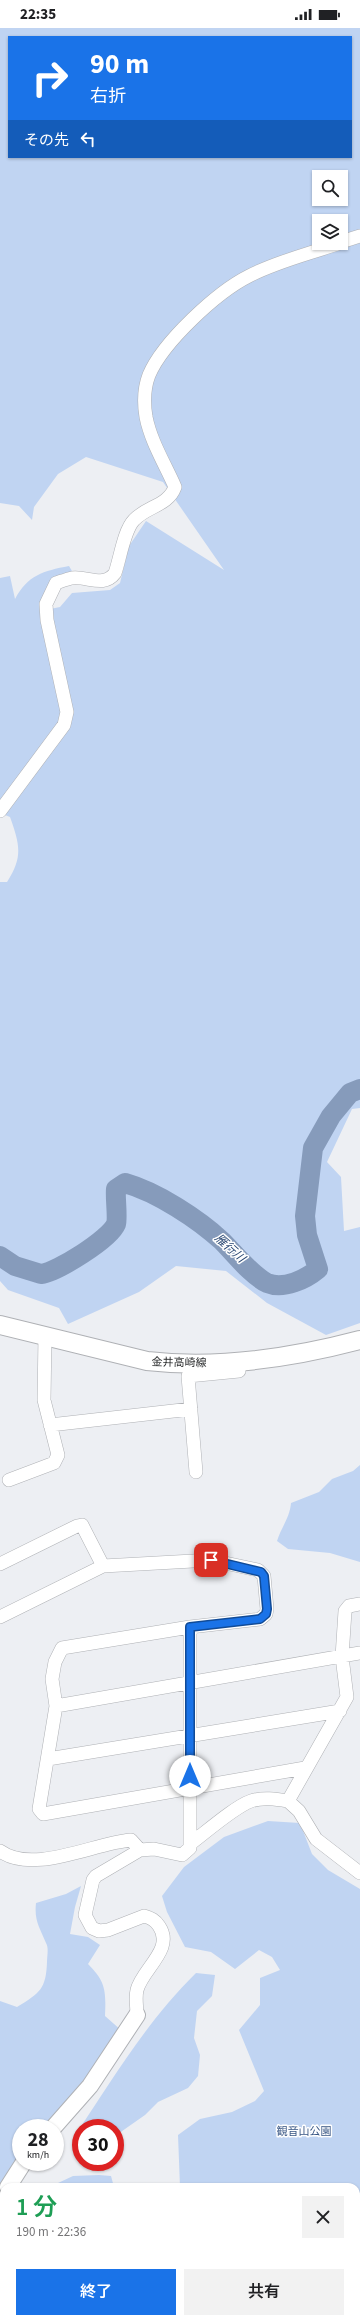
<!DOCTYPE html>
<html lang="ja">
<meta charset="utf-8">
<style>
:root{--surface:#fff;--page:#f2f2f2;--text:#202124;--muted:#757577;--accent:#1a73e8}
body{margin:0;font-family:"Source Sans 3","Noto Sans JP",sans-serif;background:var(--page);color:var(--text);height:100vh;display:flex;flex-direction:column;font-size:15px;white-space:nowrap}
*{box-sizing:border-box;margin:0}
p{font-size:13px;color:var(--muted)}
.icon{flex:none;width:22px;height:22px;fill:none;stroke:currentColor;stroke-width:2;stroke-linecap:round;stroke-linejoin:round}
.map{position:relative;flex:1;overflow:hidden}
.sheet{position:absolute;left:0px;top:2155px;width:360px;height:140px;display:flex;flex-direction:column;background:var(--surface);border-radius:12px 12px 0 0;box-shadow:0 1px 3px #0004}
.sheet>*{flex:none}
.banner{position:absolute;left:8px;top:8px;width:344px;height:122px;border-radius:0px;box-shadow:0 1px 3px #0004;background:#1a73e8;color:#fff;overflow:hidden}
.buttons{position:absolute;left:312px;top:142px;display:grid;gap:8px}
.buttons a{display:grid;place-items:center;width:36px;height:36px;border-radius:0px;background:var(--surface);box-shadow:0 1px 3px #0004;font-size:20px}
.speed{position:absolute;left:12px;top:2091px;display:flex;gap:8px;font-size:20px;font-weight:700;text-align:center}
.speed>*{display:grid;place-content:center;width:52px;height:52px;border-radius:50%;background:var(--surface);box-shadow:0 1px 3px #0004;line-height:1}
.speed small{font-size:10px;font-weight:400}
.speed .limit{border:6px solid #d22;background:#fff;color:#111}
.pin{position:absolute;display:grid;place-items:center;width:34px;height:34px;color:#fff;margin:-17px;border-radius:8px;box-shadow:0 2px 6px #0006}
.me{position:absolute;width:44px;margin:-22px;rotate:0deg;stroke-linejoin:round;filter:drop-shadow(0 0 3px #0008)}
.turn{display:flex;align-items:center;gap:14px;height:84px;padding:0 16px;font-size:18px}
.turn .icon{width:52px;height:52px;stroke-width:2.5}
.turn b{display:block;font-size:28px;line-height:34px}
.then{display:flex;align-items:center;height:38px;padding:0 16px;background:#0003;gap:8px;font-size:15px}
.round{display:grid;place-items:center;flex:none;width:42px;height:42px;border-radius:0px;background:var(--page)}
.headline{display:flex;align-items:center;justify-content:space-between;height:68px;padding:0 16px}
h1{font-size:24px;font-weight:600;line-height:30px;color:#1e9e55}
.action{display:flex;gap:8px;margin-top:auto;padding:8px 16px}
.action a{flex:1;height:46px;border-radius:0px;background:var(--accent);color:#fff;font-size:16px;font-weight:600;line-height:46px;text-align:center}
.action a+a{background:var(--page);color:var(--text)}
.status{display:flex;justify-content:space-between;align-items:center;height:28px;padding:0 20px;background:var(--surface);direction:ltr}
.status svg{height:11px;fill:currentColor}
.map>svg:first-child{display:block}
.green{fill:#c0d4f2;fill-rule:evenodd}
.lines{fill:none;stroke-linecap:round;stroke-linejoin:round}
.stream{stroke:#869bbb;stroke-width:3.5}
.river{stroke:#869bbb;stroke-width:20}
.minor-casing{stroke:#afb1b5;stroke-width:14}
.tertiary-casing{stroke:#afb1b5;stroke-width:18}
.secondary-casing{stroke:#afb1b5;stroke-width:20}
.minor{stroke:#fff;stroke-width:13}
.tertiary{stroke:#fff;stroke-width:16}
.secondary{stroke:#fff;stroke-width:18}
.route-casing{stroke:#114b97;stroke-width:10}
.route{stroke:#1a73e8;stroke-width:7}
.labels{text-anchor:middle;stroke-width:3;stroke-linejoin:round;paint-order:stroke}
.street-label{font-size:11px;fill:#2b2d2e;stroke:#fff}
.park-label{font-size:11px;fill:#385684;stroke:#fff}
.water-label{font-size:12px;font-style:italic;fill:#284672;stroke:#fff}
</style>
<div class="status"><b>22:35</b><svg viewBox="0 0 49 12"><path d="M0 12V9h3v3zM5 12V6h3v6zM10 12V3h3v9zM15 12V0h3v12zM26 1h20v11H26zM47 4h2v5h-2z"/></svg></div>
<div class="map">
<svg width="360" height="2295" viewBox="0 0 360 2295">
<rect width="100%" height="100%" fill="#edeff3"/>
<path class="green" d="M0 0H360V1080L352 1081 327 1134 341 1149 344 1203 360 1199V1295L326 1307 267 1275 226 1243 176 1238 139 1264 68 1296 59 1280 8 1262 0 1253V854H7C23 829 20 817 10 789L0 785V550L10 548 15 571C28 547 43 543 69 538L72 543 51 551 40 583 60 579 72 565 110 562 120 555 129 518 146 493 224 542 163 454 86 429 58 446 34 479 32 492 19 478 0 475ZM9 9H351V129H9ZM319 149H341V171H319ZM319 193H341V215H319Z
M360 1437V1534L330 1525 288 1521 277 1513C281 1500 290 1489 291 1475L319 1464 332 1451 353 1443Z
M268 1793 300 1795 312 1826 328 1842 360 1861V2295H199L194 2291H356V2159H180L178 2107 200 2091 232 2084 255 2073 264 2063 239 2002 260 1977V1950L280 1942 272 1929 259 1922 235 1941 211 1924 185 1919 167 1884 162 1868 184 1839 224 1809Z
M81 1858 75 1879 70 1906 88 1909 100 1917 88 1936C106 1954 106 1963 105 1988L122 2003 83 2057 44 2100H21V2129L0 2161V1973L17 1979C40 1965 46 1961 47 1934 47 1928 49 1920 46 1915 40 1900 34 1893 36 1875L66 1866Z
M196 1945 215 1947 212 1968 197 1983 194 2010 200 2027 198 2048 188 2060 158 2074 145 2087 115 2108V2100H81V2117L74 2109C112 2052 147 1993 196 1945Z
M99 2147 111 2148 114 2159H35L39 2156 58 2155 73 2148Z"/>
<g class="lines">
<path class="stream" d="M0 2218H4
M115 2291V2295"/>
<path class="river" d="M0 1228 15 1238 41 1246C57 1244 110 1211 116 1196 118 1190 115 1169 116 1161L125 1155C157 1164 198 1191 222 1213 235 1226 250 1246 267 1255 284 1262 306 1251 318 1241L307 1207 305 1188 313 1120 331 1088 350 1065 360 1061"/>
<defs>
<path id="minor" d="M341 214 360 208
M0 783 64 697 67 684 47 592 46 576 56 555C62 553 67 551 72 550 88 548 104 560 115 545 120 531 124 502 134 492 147 478 168 478 175 459 165 436 151 414 146 389 144 377 144 360 149 347 163 314 217 264 249 248 278 233 309 226 340 215
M50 1397 191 1381
M196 1444 188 1348 239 1343V1333
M9 1452 54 1435 58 1427 44 1372 45 1308
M0 1536 77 1498 82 1497 103 1538
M0 1589 103 1538 211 1532 258 1542 264 1548 267 1581 266 1586 260 1591 190 1599 62 1620 55 1634 52 1651 56 1678 39 1781 43 1786 305 1740
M56 1678 360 1625
M48 1731 340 1683
M288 1773 347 1669 342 1629 345 1583 349 1578 360 1576
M190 1816C205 1805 234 1779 251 1773 263 1769 276 1771 288 1773L299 1783 316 1811 360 1845
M0 1823C33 1847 94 1815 131 1812L140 1822
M137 1987C137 1979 135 1970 137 1962 142 1941 175 1921 159 1898 155 1892 151 1890 144 1888L108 1902 99 1903 92 1900 85 1887 93 1852 96 1848 140 1822 154 1821 182 1827 190 1820V1599"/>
<path id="tertiary" d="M53 2100 90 2058 137 1987
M8 2159 24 2134
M0 2261 4 2264
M123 2291 154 2295"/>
<path id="secondary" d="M0 1297 147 1333C218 1341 292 1330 360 1312"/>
</defs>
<use href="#minor" class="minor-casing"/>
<use href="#tertiary" class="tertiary-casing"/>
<use href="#secondary" class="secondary-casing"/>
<use href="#minor" class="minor"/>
<use href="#tertiary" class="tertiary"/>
<use href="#secondary" class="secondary"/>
</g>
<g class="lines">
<defs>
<path id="route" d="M190 1748V1599L260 1591 266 1586 267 1581 264 1548 261 1544 211 1532"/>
</defs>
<use href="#route" class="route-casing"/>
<use href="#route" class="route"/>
</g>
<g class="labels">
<g class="street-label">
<text transform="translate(179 1334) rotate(1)" y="4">金井高崎線</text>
</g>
<g class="park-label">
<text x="304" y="2107">観音山公園</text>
</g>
<g class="water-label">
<text transform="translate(230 1220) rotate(42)" y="4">雁行川</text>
</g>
</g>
</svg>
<div class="buttons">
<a><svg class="icon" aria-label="search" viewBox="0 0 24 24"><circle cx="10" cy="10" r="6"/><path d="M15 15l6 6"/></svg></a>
<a><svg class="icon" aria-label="layers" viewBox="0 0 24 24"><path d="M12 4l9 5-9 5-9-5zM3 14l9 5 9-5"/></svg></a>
</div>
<div class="speed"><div>28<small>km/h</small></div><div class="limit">30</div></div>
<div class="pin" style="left:211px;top:1532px;background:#d93025"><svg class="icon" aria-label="arrive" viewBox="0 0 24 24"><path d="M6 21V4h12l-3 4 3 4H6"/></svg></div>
<svg class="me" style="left:190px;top:1748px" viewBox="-20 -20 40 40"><circle r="19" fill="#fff"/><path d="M0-13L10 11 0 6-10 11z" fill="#1a73e8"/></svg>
<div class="banner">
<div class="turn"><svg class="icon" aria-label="right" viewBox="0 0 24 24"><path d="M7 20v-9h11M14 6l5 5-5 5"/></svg><div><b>90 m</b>右折</div></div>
<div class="then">その先<svg class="icon" aria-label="left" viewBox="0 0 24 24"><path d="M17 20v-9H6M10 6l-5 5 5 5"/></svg></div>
</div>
<section class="sheet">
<div class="headline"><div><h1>1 分</h1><p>190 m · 22:36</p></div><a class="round"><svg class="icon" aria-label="close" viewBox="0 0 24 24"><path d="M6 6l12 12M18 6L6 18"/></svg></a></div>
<div class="action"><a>終了</a><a>共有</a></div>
</section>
</div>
